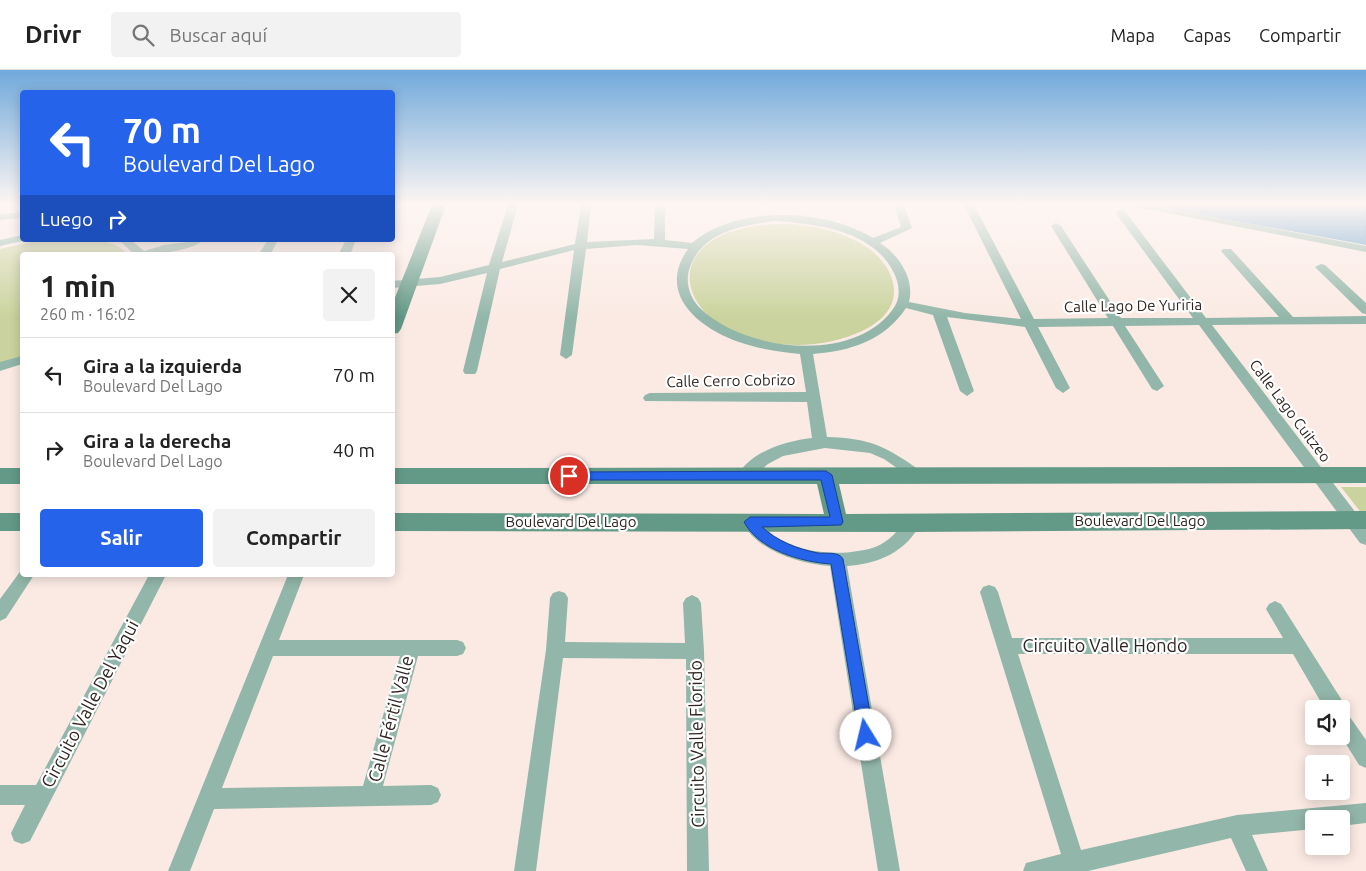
<!DOCTYPE html>
<html lang="es">
<meta charset="utf-8">
<style>
:root{--surface:#fff;--page:#f2f2f2;--text:#222;--muted:#767676;--line:#e0e0e0;--accent:#2563eb}
body{margin:0;font-family:Ubuntu,sans-serif;background:var(--page);color:var(--text);height:100vh;display:flex;flex-direction:column;font-size:19px;white-space:nowrap}
*{box-sizing:border-box;margin:0}
p{font-size:16px;color:var(--muted)}
.icon{flex:none;width:28px;height:28px;fill:none;stroke:currentColor;stroke-width:2;stroke-linecap:round;stroke-linejoin:round}
.map{position:relative;flex:1;overflow:hidden}
.drawer{position:absolute;left:20px;top:182px;width:375px;height:325px;display:flex;flex-direction:column;background:var(--surface);border-radius:5px;box-shadow:0 2px 12px #0003}
.drawer>*{flex:none}
.top-card{position:absolute;left:20px;top:20px;width:375px;height:152px;border-radius:5px;box-shadow:0 2px 12px #0003;background:#2563eb;color:#fff;overflow:hidden}
.fabs{position:absolute;left:1305px;top:630px;display:grid;gap:10px}
.fabs a{display:grid;place-items:center;width:45px;height:45px;border-radius:5px;background:var(--surface);box-shadow:0 2px 12px #0003;font-size:25px}
.pin{position:absolute;display:grid;place-items:center;width:42px;height:42px;color:#fff;margin:-21px;border:2px solid #fff;border-radius:50%;box-shadow:0 1px 5px #0007}
.me{position:absolute;width:55px;margin:-28px;rotate:351deg;stroke-linejoin:round;filter:drop-shadow(0 0 4px #0008)}
.turn{display:flex;align-items:center;gap:18px;height:105px;padding:0 20px;font-size:22px}
.turn .icon{width:65px;height:65px;stroke-width:2.5}
.turn b{display:block;font-size:35px;line-height:42px}
.then{display:flex;align-items:center;height:48px;padding:0 20px;background:#0003;gap:10px;font-size:19px}
.round{display:grid;place-items:center;flex:none;width:52px;height:52px;border-radius:5px;background:var(--page)}
.summary{display:flex;align-items:center;justify-content:space-between;height:85px;padding:0 20px}
h1{font-size:30px;font-weight:700;line-height:38px}
.button{display:flex;gap:10px;margin-top:auto;padding:10px 20px}
.button a{flex:1;height:58px;border-radius:5px;background:var(--accent);color:#fff;font-size:20px;font-weight:700;line-height:58px;text-align:center}
.button a+a{background:var(--page);color:var(--text)}
ul{padding:0;list-style:none}
li{display:flex;align-items:center;gap:15px;height:75px;padding:0 20px;border-top:1px solid var(--line)}
li div{flex:1}
li b{display:block;font-size:19px}
li em{font-style:normal}
header{display:flex;align-items:center;gap:30px;box-sizing:border-box;height:70px;padding:0 25px;background:var(--surface);border-bottom:1px solid var(--line)}
header strong{font-size:24px}
nav{display:flex;gap:28px;margin-inline-start:auto;font-size:18px}
.search{width:350px;height:45px;background:var(--page);display:flex;align-items:center;gap:12px;box-sizing:border-box;padding:0 18px;border-radius:5px;color:var(--muted);font-size:19px}
.map>svg:first-child{display:block}
.green{fill:#cad39d}
.water{fill:#5d98c8;stroke:#4f7696}
.lines{fill:none;stroke-linecap:round;stroke-linejoin:round}
.canal{fill:#5d98c8;fill-rule:evenodd}
.street{fill:#92b6a9;fill-rule:evenodd}
.secondary{fill:#639987;fill-rule:evenodd}
.route{fill:#2563eb;stroke:#184099}
.labels{text-anchor:middle;stroke-width:4.5;stroke-linejoin:round;paint-order:stroke}
.street-label{font-size:15px;fill:#2f2521;stroke:#fff}
.near-street-label{font-size:18px;fill:#2f2521;stroke:#fff}
</style>
<header>
<strong>Drivr</strong>
<div class="search"><svg class="icon" aria-label="search" viewBox="0 0 24 24"><circle cx="10" cy="10" r="6"/><path d="M15 15l6 6"/></svg>Buscar aquí</div>
<nav><a>Mapa</a><a>Capas</a><a>Compartir</a></nav>
</header>
<div class="map">
<svg width="1366" height="801" viewBox="0 0 1366 801">
<rect width="100%" height="100%" fill="#fbeae4"/>
<path class="green" d="M791 154C826 157 876 169 891 206 910 256 835 275 800 275 670 276 640 151 791 154Z
M41 170C68 170 109 162 128 185H22V287L0 293V179Z
M1341 417H1366V445H1363Z"/>
<path class="water" d="M1170 135H1366V171Z"/>
<g class="lines">
<path class="canal" d="M1164 135H1192L1366 167V175L1170 139Z"/>
<path class="street" d="M508 135H518L502 192 575 174 581 135H591L587 172 654 169 655 135H665V170L692 173C737 135 824 138 873 168L901 157 894 135H904L912 158 880 173C899 185 915 209 909 232L965 243 1021 249 964 135H974L1034 249 1108 248 1051 156 1056 153 1061 156 1121 248H1193L1115 142 1120 139 1124 140 1206 248 1279 247 1221 181 1223 179H1231L1293 247 1366 246V254L1212 255 1366 456V475L1360 473 1199 255 1125 256 1164 316 1157 321 1152 319 1113 256 1038 257 1070 318 1063 323 1056 318 1025 257 947 247 974 321 967 326 960 321 933 245 906 238C884 271 850 281 813 284L827 367C871 368 887 377 922 402L925 406 922 410 917 412 884 389 870 383 825 378 783 386 768 394 750 410H740L737 406C751 381 786 371 812 368L807 332 645 331 643 328 645 325 650 323 806 322 800 284C780 282 759 279 739 272 699 258 656 224 688 179L637 175 586 179 572 285 566 289 560 285 574 180 500 199 477 301 475 304H465L463 301 487 203 440 214 392 218V211L440 207 489 195ZM775 151C817 154 873 160 894 203 899 213 901 226 895 236 858 295 744 282 700 238 691 229 685 214 689 200 700 163 740 155 775 151Z
M1127 135H1151L1366 176V182Z
M22 142V148L0 150V144Z
M22 165V170H26L0 176V170Z
M119 170H131L144 181 164 175 203 170C194 181 151 185 135 185Z
M268 170H278L270 185H258Z
M346 170H356L350 185H338Z
M1321 194 1325 195 1366 233V244L1362 243 1317 199 1315 197Z
M22 286V294L0 301V292Z
M750 446C760 449 765 459 773 465 797 481 831 486 858 481 875 479 887 473 898 460 901 457 904 451 908 448 911 446 915 447 919 448L921 453C906 482 878 494 847 496L900 801H878L830 496C799 494 757 481 742 452L744 448Z
M22 499V505H34L6 548 0 551V529Z
M149 505H166L30 771 22 774 14 771 11 763 25 735H0V715H36Z
M288 505H304L279 570H457L463 572 466 578 463 584 457 586H418L383 716 431 715 438 718 441 725 438 732 431 735 214 739 190 801H168ZM273 586H400L363 716 222 718Z
M989 515 995 517 998 522 1012 568H1283L1266 539 1269 534 1275 531 1281 534 1343 632 1345 640 1366 670V698L1359 695 1341 666V639H1325L1293 584H1018L1081 780 1237 745 1366 733V753L1341 756V749H1314V759L1252 765 1268 801H1246L1231 768 1088 801H1023L1026 793 1061 784 980 522 983 517Z
M559 521 565 523 568 528 565 572 685 573 683 533 686 528 692 525 698 528 701 533 704 581 709 801H687L686 589 563 588 536 801H514L546 580 550 528 553 523Z"/>
<path class="secondary" d="M432 135H446L401 259 398 263 392 264V235Z
M1366 397V413L839 414 846 444 1366 441V459L913 462 392 461V443L824 444 817 414H392V398Z
M0 398H22V414H0Z
M0 443H22V461H0Z"/>
</g>
<linearGradient id="sky" x2="0" y2="1"><stop stop-color="#70a9db"/><stop offset="0.54" stop-color="#fdf6f3"/><stop offset="1" stop-color="#fdf6f3" stop-opacity="0"/></linearGradient>
<rect width="1366" height="248" fill="url(#sky)"/>
<path class="route" d="M826 401 832 405 843 452 841 455 762 457C777 471 797 479 818 483 826 484 839 481 843 489L874 665 871 670 866 672 861 670 859 665 831 494C801 492 759 480 744 452L750 447H830L821 410H569L563 406 569 402Z"/>
<g class="labels">
<g class="street-label">
<text transform="translate(1133 236) rotate(-1)" y="5">Calle Lago De Yuriria</text>
<text transform="translate(731 311) rotate(-1)" y="5">Calle Cerro Cobrizo</text>
<text transform="translate(1290 341) rotate(53)" y="5">Calle Lago Cuitzeo</text>
<text x="1140" y="456">Boulevard Del Lago</text>
<text x="571" y="457">Boulevard Del Lago</text>
</g>
<g class="near-street-label">
<text x="1105" y="582">Circuito Valle Hondo</text>
<text transform="translate(90 634) rotate(-62)" y="6">Circuito Valle Del Yaqui</text>
<text transform="translate(391 649) rotate(-75)" y="6">Calle Fértil Valle</text>
<text transform="translate(697 674) rotate(-91)" y="6">Circuito Valle Florido</text>
</g>
</g>
</svg>
<div class="fabs">
<a><svg class="icon" aria-label="sound" viewBox="0 0 24 24"><path d="M4 9h4l5-4v14l-5-4H4zM17 9q2 3 0 6"/></svg></a>
<a>+</a>
<a>−</a>
</div>
<div class="pin" style="left:569px;top:406px;background:#d93025"><svg class="icon" aria-label="arrive" viewBox="0 0 24 24"><path d="M6 21V4h12l-3 4 3 4H6"/></svg></div>
<svg class="me" style="left:866px;top:665px" viewBox="-20 -20 40 40"><circle r="19" fill="#fff"/><path d="M0-13L10 11 0 6-10 11z" fill="#2563eb"/></svg>
<div class="top-card">
<div class="turn"><svg class="icon" aria-label="left" viewBox="0 0 24 24"><path d="M17 20v-9H6M10 6l-5 5 5 5"/></svg><div><b>70 m</b>Boulevard Del Lago</div></div>
<div class="then">Luego<svg class="icon" aria-label="right" viewBox="0 0 24 24"><path d="M7 20v-9h11M14 6l5 5-5 5"/></svg></div>
</div>
<section class="drawer">
<div class="summary"><div><h1>1 min</h1><p>260 m · 16:02</p></div><a class="round"><svg class="icon" aria-label="close" viewBox="0 0 24 24"><path d="M6 6l12 12M18 6L6 18"/></svg></a></div>
<ul>
<li><svg class="icon" aria-label="left" viewBox="0 0 24 24"><path d="M17 20v-9H6M10 6l-5 5 5 5"/></svg><div><b>Gira a la izquierda</b><p>Boulevard Del Lago</p></div><em>70 m</em></li>
<li><svg class="icon" aria-label="right" viewBox="0 0 24 24"><path d="M7 20v-9h11M14 6l5 5-5 5"/></svg><div><b>Gira a la derecha</b><p>Boulevard Del Lago</p></div><em>40 m</em></li>
</ul>
<div class="button"><a>Salir</a><a>Compartir</a></div>
</section>
</div>
